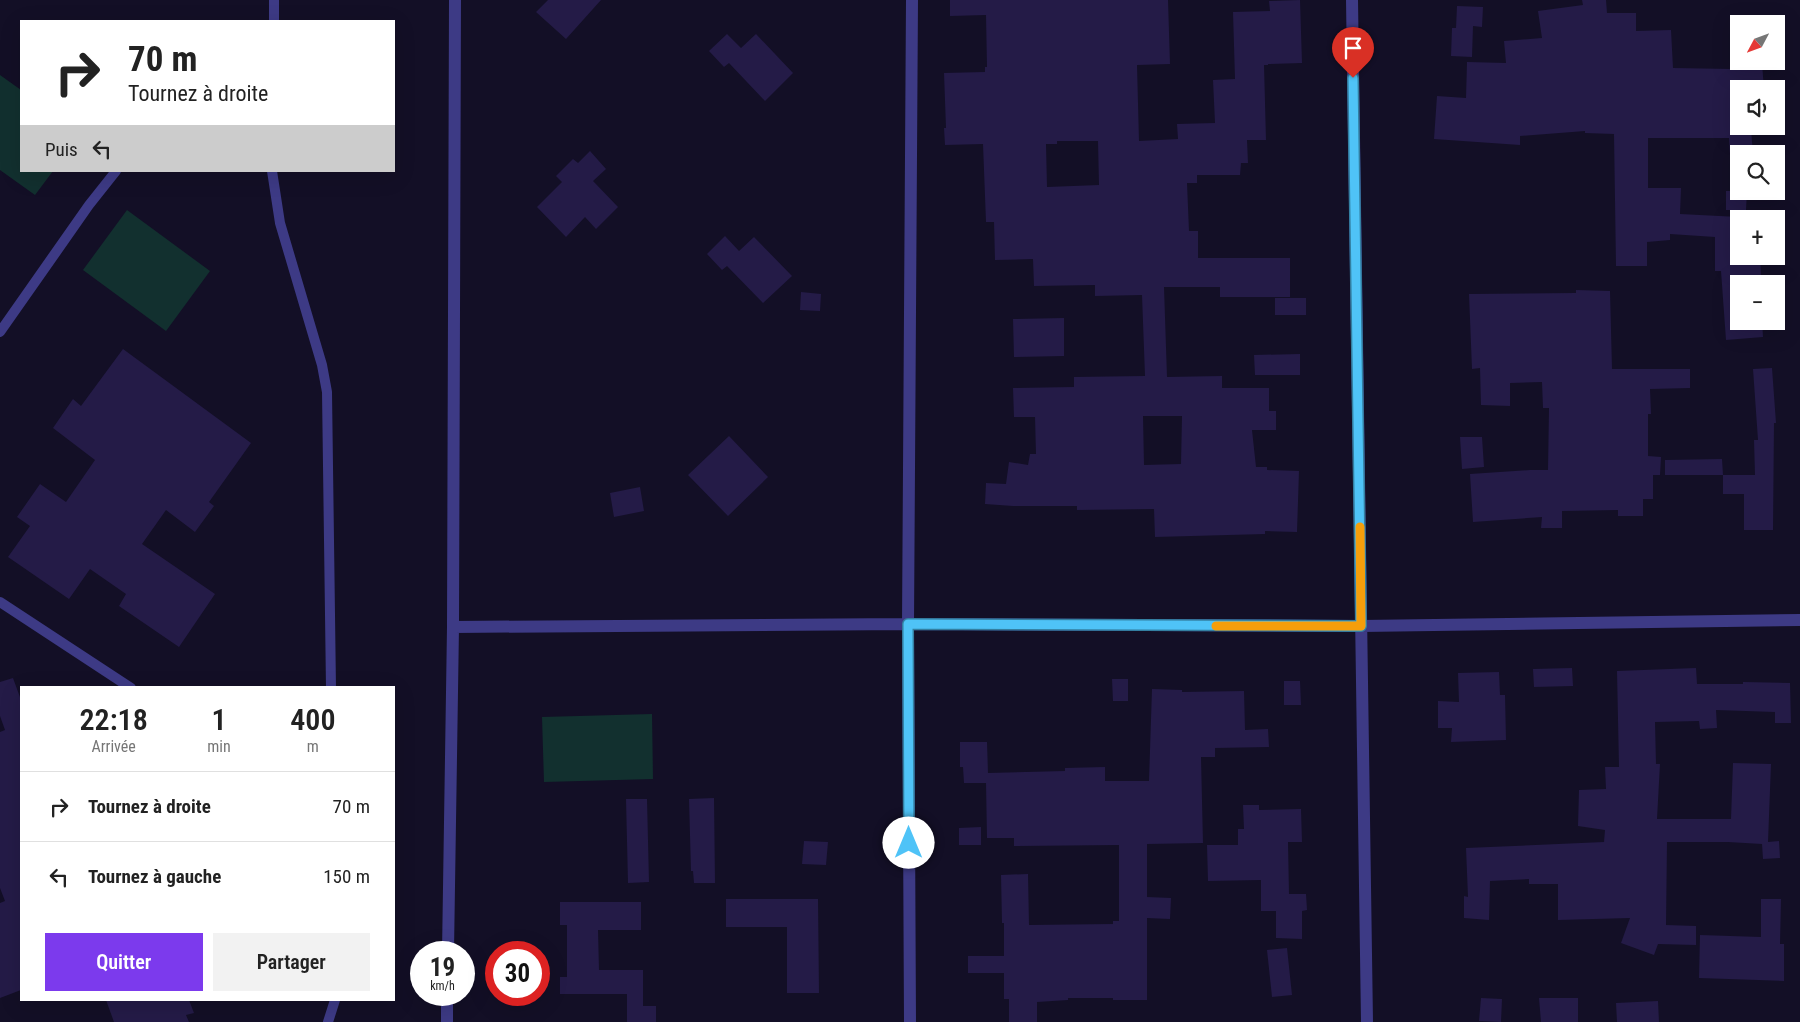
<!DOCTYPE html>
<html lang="fr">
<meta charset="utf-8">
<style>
:root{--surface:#fff;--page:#f2f2f2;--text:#222;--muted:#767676;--line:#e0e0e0;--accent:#7c3aed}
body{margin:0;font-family:"Roboto Condensed",sans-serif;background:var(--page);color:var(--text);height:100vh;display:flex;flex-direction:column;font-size:19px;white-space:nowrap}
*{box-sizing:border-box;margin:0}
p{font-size:16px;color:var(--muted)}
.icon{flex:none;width:28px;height:28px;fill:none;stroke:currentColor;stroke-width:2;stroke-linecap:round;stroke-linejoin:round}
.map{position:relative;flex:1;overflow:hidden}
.drawer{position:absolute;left:20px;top:686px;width:375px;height:315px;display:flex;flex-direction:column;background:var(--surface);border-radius:0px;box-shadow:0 5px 20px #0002}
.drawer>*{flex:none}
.hud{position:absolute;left:20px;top:20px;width:375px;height:152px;border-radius:0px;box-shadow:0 5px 20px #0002;background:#fff;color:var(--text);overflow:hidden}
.needle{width:32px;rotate:229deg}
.tools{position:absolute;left:1730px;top:15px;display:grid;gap:10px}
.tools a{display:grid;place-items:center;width:55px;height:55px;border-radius:0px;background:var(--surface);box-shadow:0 5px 20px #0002;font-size:25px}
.speed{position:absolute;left:410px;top:941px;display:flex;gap:10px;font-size:25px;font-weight:700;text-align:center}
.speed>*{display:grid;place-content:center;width:65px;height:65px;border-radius:50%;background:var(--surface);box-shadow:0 5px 20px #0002;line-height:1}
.speed small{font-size:12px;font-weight:400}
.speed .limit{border:8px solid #d22;background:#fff;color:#111}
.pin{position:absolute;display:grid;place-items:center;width:42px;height:42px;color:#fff;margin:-51px -21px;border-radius:50% 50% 50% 0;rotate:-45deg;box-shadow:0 0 5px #0007}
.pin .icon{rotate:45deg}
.me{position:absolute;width:55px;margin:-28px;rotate:0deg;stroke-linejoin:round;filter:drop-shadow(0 0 4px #0008)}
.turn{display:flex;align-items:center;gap:18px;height:105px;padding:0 25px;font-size:22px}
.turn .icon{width:65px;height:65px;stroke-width:2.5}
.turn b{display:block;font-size:35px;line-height:42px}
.then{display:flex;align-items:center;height:48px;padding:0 25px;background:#0003;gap:10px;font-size:19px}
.eta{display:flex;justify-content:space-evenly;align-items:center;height:85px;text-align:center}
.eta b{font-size:30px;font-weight:600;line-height:35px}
.action{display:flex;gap:10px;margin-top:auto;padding:10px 25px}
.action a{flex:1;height:58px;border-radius:0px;background:var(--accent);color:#fff;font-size:20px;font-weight:600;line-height:58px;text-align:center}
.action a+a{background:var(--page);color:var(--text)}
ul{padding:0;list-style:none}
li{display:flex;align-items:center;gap:15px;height:70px;padding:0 25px;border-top:1px solid var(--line)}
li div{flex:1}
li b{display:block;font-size:19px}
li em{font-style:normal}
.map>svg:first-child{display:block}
.green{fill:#12302f}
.building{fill:#241b47;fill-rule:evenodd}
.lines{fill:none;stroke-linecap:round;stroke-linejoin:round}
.service{stroke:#3d3a85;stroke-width:10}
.minor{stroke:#3d3a85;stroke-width:12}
.route-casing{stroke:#337fa1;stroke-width:12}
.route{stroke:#4fc3f7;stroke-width:9}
.slow{stroke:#f59e0b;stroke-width:9}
</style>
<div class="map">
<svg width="1800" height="1022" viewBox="0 0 1800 1022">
<rect width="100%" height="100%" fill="#130f26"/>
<path class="green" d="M0 75 21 90V171H53L35 195 0 170Z
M127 210 210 271 166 331 83 270Z
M652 714 653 779 544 782 542 717Z"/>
<path class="building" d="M548 0H601L566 39 536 12Z
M950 0H1168L1170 64 1137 65 1139 141 1178 139 1177 124 1215 123 1213 80 1235 79 1233 12 1270 11 1269 1 1300 0 1302 63 1268 64V65H1264L1266 140H1247L1248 163H1241L1240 175H1197V183H1187L1189 231H1198V258H1290V297H1220V287H1164L1167 377 1222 376V388H1269V411H1276V430H1252L1256 467H1267V470L1299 471 1297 532 1265 531V534L1155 537 1154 509 1077 510V506H1013L985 504 986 483 1006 484 1009 462 1028 465 1030 454H1036L1035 417H1014L1013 388 1074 387V377L1145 376 1142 295 1095 296V285L1034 286 1033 259 995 260 994 222H986L983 144 945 145 944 128H946L944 73 985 72V67H987L986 15 950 16ZM1057 141H1098L1099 185 1047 187 1046 144H1057ZM1143 416H1182L1181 464 1144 465Z
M1582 0H1606L1607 13H1636V31L1671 30 1673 68 1732 69V66L1762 64 1764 88 1739 89V126H1750L1751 129 1753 154H1730L1729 138H1648V188H1681L1680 214 1739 217V256H1760L1761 276 1739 275V321H1762L1763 337 1726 340 1721 271H1715V237L1670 234V240L1647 242V266H1616L1614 134 1585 133V131L1520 136V145L1434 139 1437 96 1466 98 1467 62 1506 63 1504 41 1542 38 1538 11 1583 5Z
M1457 6 1483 7 1482 27 1473 26 1472 57 1451 56 1452 28H1456Z
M727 34 741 48 756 34 793 73 765 101 729 63 724 67 709 51Z
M590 151 606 169 593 181 618 207 596 229 585 217 566 237 537 207 562 182 556 176 573 159 578 163Z
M1726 191H1747L1746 210H1726Z
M725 236 739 251 754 237 792 276 763 303 727 266 722 270 707 254Z
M1576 290 1610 291 1612 369H1690V388L1650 389 1651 414H1648V456L1661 457 1660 475H1653V499H1643V516H1618V510L1562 511V528H1541L1542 517 1473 522 1470 474 1530 470H1548L1549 408H1543L1542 382 1510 383V406L1481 405 1480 368 1472 369 1469 294 1576 293Z
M801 292 821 294 820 311 800 310Z
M1275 298H1306V315H1275Z
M1064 318V356L1014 357 1013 319Z
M123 349 251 443 209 502 214 506 195 532 166 510 142 544 215 594 179 647 119 606 126 594 90 569 69 599 8 557 30 526 17 517 40 484 66 502 95 460 53 428 73 399 81 406Z
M1300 354V375H1255L1254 355Z
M1772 368 1776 423H1774L1773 530H1744V494H1723V475H1755L1754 440H1758L1753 369Z
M729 436 768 477 728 516 688 475Z
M1460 437H1482L1484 467 1462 469Z
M1722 459 1723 475H1665V460Z
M640 487 644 511 614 517 610 493Z
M1572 668 1573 686 1534 687 1533 669Z
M1696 668 1697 684H1743V682L1790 683 1791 723H1775V712L1716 710 1717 728 1700 729 1699 721 1655 722 1656 764H1660L1657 819H1731L1733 763 1771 764 1768 842 1779 841 1780 858 1763 859 1762 844 1728 842H1667L1666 925 1696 926V945L1658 944 1654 955 1621 943 1630 918 1558 920V884H1529V879L1490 881 1489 920 1464 918V896L1468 897 1466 848 1604 842 1605 830 1578 826 1579 790 1606 789 1605 767H1619L1617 671Z
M1499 672 1500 695H1505L1506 740 1451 742 1452 728H1438V701L1459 702 1458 673Z
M13 678 21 700V990L0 998V903L5 901 0 888V732L5 730 0 716V682Z
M1112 679H1128V701H1113Z
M1284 681H1300L1301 705H1284Z
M1152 689 1182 690V692L1244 691 1245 730 1268 729 1269 747 1215 748V757H1201L1203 843 1147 844V897L1171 898 1170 919 1147 918V1000H1113V998H1068V1000L1037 1002V1022H1009V999H1004V973H968V956H1004V923H1002L1001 875 1028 874 1029 925 1113 924V921H1119V845L1014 846V838H987L986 783H964L963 767H960V742H987L988 773 1065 771V768L1105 767V781H1149Z
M714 798 715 883H694L693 871H691L689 799Z
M626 799H647L649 882 628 883Z
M1243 805H1259V810L1301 809 1302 842H1288L1289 894H1306L1307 910 1302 911V939L1276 938V911H1261V880L1208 881 1207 845H1238V829H1244Z
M981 827V845H959V828Z
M804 841 828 842 826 865 802 864Z
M726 899H818L819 993H787V927H726Z
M1761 899H1781L1780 944H1784V981L1699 978 1700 935 1761 937Z
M560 902H641V930H598L599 970H643V1006H656V1022H627V994H560V977H567V925H560Z
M1287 948 1292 995 1272 997 1267 950Z
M1481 998 1502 999 1501 1022 1479 1021Z
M1539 998H1578V1022H1541Z
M106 1000H189L194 1013 186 1015 189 1022H114Z
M1658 1001 1659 1022H1617L1616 1003Z"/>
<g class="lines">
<path class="service" d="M274 0V21
M272 171 280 223 322 365 327 392 331 688
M0 332 89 205 116 171
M0 602 131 688
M328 1022 335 1000"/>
<path class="minor" d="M1352 0 1367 1022
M453 627 908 624 1361 626 1800 620
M448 952 453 627 455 0
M447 1022V995
M910 1022 908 624 912 0"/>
</g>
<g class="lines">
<defs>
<path id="route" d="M909 843 908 624 1361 626 1353 78"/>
</defs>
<use href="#route" class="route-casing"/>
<use href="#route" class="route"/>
<path class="slow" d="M1216 626H1361L1360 527"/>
</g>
</svg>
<div class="tools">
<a><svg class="needle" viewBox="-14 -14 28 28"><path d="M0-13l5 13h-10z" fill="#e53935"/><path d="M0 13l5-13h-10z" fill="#767676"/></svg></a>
<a><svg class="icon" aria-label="sound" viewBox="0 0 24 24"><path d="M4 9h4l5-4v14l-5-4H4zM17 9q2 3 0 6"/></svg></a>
<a><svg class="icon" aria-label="search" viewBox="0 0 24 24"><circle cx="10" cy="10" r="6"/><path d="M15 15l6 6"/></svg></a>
<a>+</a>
<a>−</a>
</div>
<div class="speed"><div>19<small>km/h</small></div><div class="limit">30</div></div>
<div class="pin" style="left:1353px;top:78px;background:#d93025"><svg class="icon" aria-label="arrive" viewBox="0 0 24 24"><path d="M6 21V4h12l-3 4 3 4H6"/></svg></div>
<svg class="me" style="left:909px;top:843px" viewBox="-20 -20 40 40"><circle r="19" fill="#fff"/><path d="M0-13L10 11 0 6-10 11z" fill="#4fc3f7"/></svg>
<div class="hud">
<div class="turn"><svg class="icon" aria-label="right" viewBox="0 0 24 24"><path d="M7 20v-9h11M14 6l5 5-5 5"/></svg><div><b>70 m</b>Tournez à droite</div></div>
<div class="then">Puis<svg class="icon" aria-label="left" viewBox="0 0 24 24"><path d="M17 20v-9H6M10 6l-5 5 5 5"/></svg></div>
</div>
<section class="drawer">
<div class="eta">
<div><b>22:18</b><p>Arrivée</p></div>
<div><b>1</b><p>min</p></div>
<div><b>400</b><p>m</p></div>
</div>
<ul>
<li><svg class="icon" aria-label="right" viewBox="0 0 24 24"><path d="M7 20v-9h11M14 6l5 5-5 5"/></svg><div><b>Tournez à droite</b></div><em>70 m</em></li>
<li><svg class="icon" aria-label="left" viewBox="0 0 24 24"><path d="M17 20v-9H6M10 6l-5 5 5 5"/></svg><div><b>Tournez à gauche</b></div><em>150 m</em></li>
</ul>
<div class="action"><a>Quitter</a><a>Partager</a></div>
</section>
</div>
